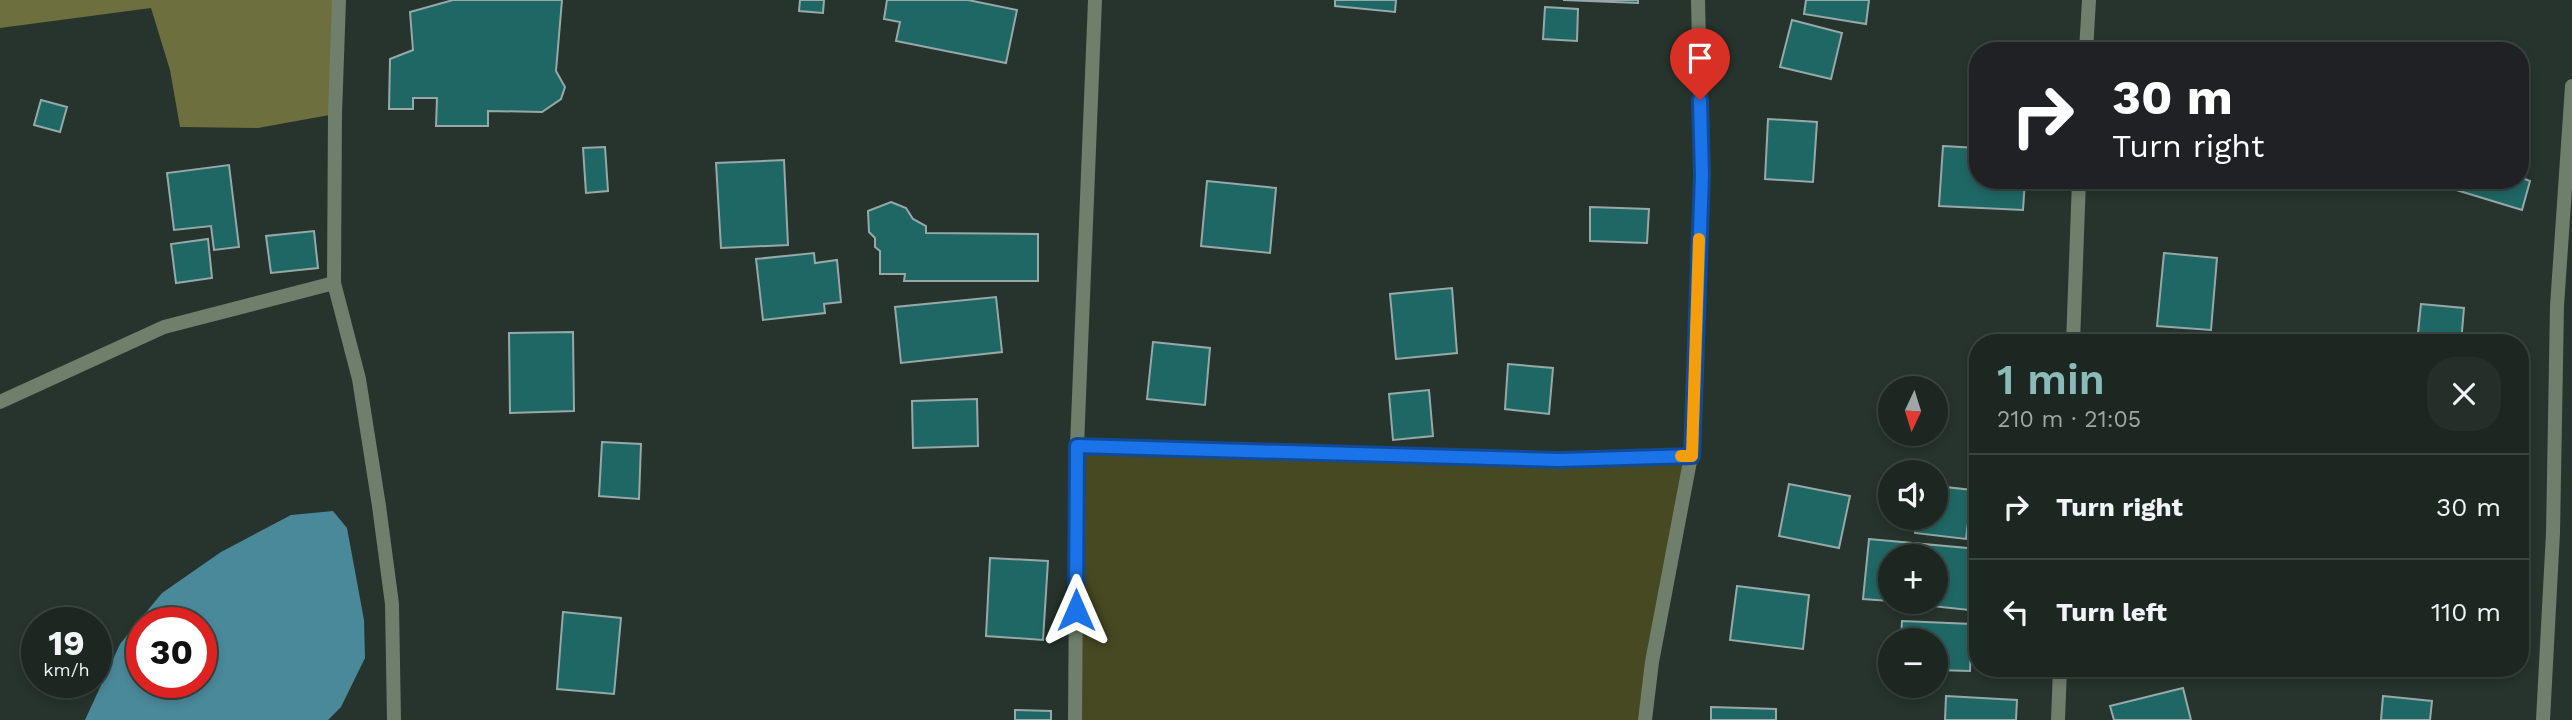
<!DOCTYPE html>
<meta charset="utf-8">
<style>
:root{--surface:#1c2722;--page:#252f2a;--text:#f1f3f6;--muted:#a0a5a5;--line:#3a4440;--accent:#8bbbb9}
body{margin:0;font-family:"Work Sans",sans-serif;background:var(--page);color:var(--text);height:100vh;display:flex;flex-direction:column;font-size:26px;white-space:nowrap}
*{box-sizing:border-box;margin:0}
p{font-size:23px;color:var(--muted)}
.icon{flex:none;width:38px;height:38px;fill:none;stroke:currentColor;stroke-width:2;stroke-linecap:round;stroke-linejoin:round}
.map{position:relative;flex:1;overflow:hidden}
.side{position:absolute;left:1969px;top:334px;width:560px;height:343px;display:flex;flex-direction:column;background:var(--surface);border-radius:28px;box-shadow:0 4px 10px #0003,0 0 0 2px var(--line)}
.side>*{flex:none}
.guide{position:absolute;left:1969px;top:42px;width:560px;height:147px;border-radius:28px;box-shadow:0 4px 10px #0003,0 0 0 2px var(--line);background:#202124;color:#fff;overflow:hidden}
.needle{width:46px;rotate:184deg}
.fabs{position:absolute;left:1878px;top:376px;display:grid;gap:14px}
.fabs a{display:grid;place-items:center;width:70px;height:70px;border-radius:50%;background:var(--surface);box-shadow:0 4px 10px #0003,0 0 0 2px var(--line);font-size:35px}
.speed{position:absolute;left:21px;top:607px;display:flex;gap:14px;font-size:35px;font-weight:700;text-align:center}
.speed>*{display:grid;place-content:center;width:91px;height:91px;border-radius:50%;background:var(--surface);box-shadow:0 4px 10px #0003,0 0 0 2px var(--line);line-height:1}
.speed small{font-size:18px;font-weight:400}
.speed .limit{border:10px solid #d22;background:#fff;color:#111}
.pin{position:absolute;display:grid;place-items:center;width:60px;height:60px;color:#fff;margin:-72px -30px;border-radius:50% 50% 50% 0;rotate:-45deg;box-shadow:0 0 7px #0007}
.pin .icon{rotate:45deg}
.me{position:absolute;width:77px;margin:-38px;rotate:0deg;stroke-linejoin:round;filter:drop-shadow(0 0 5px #0008)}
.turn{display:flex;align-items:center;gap:24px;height:147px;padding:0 28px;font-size:32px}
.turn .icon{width:91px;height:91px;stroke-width:2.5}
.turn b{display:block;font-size:49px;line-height:60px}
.round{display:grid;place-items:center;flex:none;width:74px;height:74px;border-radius:28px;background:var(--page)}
.summary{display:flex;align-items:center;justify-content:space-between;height:119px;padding:0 28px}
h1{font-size:42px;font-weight:600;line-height:52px;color:var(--accent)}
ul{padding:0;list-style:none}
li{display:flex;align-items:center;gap:21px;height:105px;padding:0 28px;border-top:2px solid var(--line)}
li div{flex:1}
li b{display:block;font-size:26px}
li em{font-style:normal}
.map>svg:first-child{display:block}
.green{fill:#474922}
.forest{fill:#6d6f3e}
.water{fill:#4a899a;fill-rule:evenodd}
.building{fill:#1f6764;stroke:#96a9a8;stroke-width:2}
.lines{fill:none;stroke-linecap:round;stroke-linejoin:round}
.minor{stroke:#707e6c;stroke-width:14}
.route-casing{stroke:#114b97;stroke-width:18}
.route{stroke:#1a73e8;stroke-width:12}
.slow{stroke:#f59e0b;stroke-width:12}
</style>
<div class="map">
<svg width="2572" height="720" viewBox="0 0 2572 720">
<rect width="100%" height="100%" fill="#26342d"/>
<path class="green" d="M1077 446 1691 456 1645 720H1075Z"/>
<path class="forest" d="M0 0H339L335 114 258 128 180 127 170 70 151 8 0 28Z"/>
<path class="water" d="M333 511 347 528 364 620 365 658 341 707 328 720H85L120 644 162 593 221 552 291 515ZM201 623V682H142V623Z"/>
<path class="building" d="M453 0H562L556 71 565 87 561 99 542 112 488 111V126H436L437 98H413V109H389L390 59 413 50 410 12Z
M800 0H824L823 13 799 11Z
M887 0H968L1017 10 1006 63 896 41 900 22 884 19Z
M1335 0H1396L1395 12 1335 6Z
M1563 0H1638V3Z
M1806 0H1869L1866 24 1804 14Z
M1545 7 1578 9 1577 41 1543 39Z
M1792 20 1842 33 1831 79 1780 67Z
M41 100 67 107 60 132 34 125Z
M1768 119 1817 122 1813 182 1765 179Z
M1943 146 1978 148V180H2025L2023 210 1939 206Z
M605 147 608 191 586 193 583 148Z
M784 160 788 245 721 248 716 163Z
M229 165 239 247 214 250 211 226 174 230 167 173Z
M2520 177 2530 181 2522 210 2453 189 2456 180H2520Z
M1207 181 1276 188 1270 253 1201 246Z
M891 202 906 208 913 219 926 226V233L1038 234V281H904L905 274H880V251L875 247V238L869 232 868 211Z
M1590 207 1649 209 1647 243 1590 241Z
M314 231 318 268 271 273 266 236Z
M208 239 212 278 176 283 171 244Z
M814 253 815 263 837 260 841 302 824 304 825 313 763 320 756 259Z
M2164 253 2217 258 2211 330 2157 326Z
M1452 288 1457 353 1396 359 1390 294Z
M996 297 1002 352 901 363 895 307Z
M2421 304 2464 308 2461 343H2417Z
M573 332 574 411 510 413 509 333Z
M1153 342 1210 348 1205 405 1147 399Z
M1508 364 1553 368 1549 414 1505 409Z
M1429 390 1433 436 1393 440 1389 394Z
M2520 398H2525L2523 462H2520Z
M977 399 978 446 913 448 912 401Z
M602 442 641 444 639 499 599 496Z
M1789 484 1850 496 1839 548 1779 536Z
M1936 486 1972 490 1966 539 1915 533 1917 518H1936Z
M1869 539 1978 549V611L1895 602H1936V556H1890V601L1863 599Z
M990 558 1048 561 1043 640 986 636Z
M1737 586 1809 595 1803 649 1730 640Z
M563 612 621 618 614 694 557 689Z
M1902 621 1972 624 1970 671 1936 670V640H1901Z
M2183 688 2191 720H2114L2110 706Z
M1946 696 2017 700 2016 720H1945Z
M2383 696 2432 701 2430 720H2381Z
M1711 707 1776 709V720H1711Z
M1015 710 1051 711V720H1015Z"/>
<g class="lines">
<path class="minor" d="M339 0 335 114 334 283 359 379 379 506 392 604 394 720
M2086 51 2089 0
M2073 343 2079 180
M0 402 164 327 334 283
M1077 446 1559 460 1691 456
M1075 720 1077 446 1095 0
M1645 720 1652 662 1691 456 1702 175 1698 0
M2058 720 2060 668
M2543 720 2553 533 2557 306 2572 86"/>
</g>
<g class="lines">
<defs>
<path id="route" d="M1076 610 1077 446 1559 460 1692 456 1702 175 1700 100"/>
</defs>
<use href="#route" class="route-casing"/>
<use href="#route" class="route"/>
<path class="slow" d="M1681 456H1692L1699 239"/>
</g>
</svg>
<div class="fabs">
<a><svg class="needle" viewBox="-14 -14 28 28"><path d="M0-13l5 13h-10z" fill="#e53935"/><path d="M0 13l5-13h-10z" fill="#a0a5a5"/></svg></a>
<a><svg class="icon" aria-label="sound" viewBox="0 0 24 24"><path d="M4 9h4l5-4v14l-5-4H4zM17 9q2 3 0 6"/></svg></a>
<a>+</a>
<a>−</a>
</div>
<div class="speed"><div>19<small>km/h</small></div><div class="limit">30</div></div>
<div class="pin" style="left:1700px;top:100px;background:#d93025"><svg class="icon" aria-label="arrive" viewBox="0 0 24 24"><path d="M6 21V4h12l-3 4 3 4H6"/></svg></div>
<svg class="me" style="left:1076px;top:610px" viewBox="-20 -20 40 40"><path d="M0-17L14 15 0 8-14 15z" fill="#1a73e8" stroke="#fff" stroke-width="4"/></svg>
<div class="guide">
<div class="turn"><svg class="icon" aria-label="right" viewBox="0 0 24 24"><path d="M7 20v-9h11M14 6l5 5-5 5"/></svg><div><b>30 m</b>Turn right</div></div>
</div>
<section class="side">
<div class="summary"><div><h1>1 min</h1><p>210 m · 21:05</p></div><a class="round"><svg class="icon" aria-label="close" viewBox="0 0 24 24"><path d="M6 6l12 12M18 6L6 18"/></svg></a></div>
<ul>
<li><svg class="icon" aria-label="right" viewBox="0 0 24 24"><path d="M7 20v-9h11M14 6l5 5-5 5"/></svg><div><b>Turn right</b></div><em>30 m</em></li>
<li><svg class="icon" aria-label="left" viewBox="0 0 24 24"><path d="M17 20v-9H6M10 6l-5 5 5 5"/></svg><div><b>Turn left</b></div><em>110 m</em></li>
</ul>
</section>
</div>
